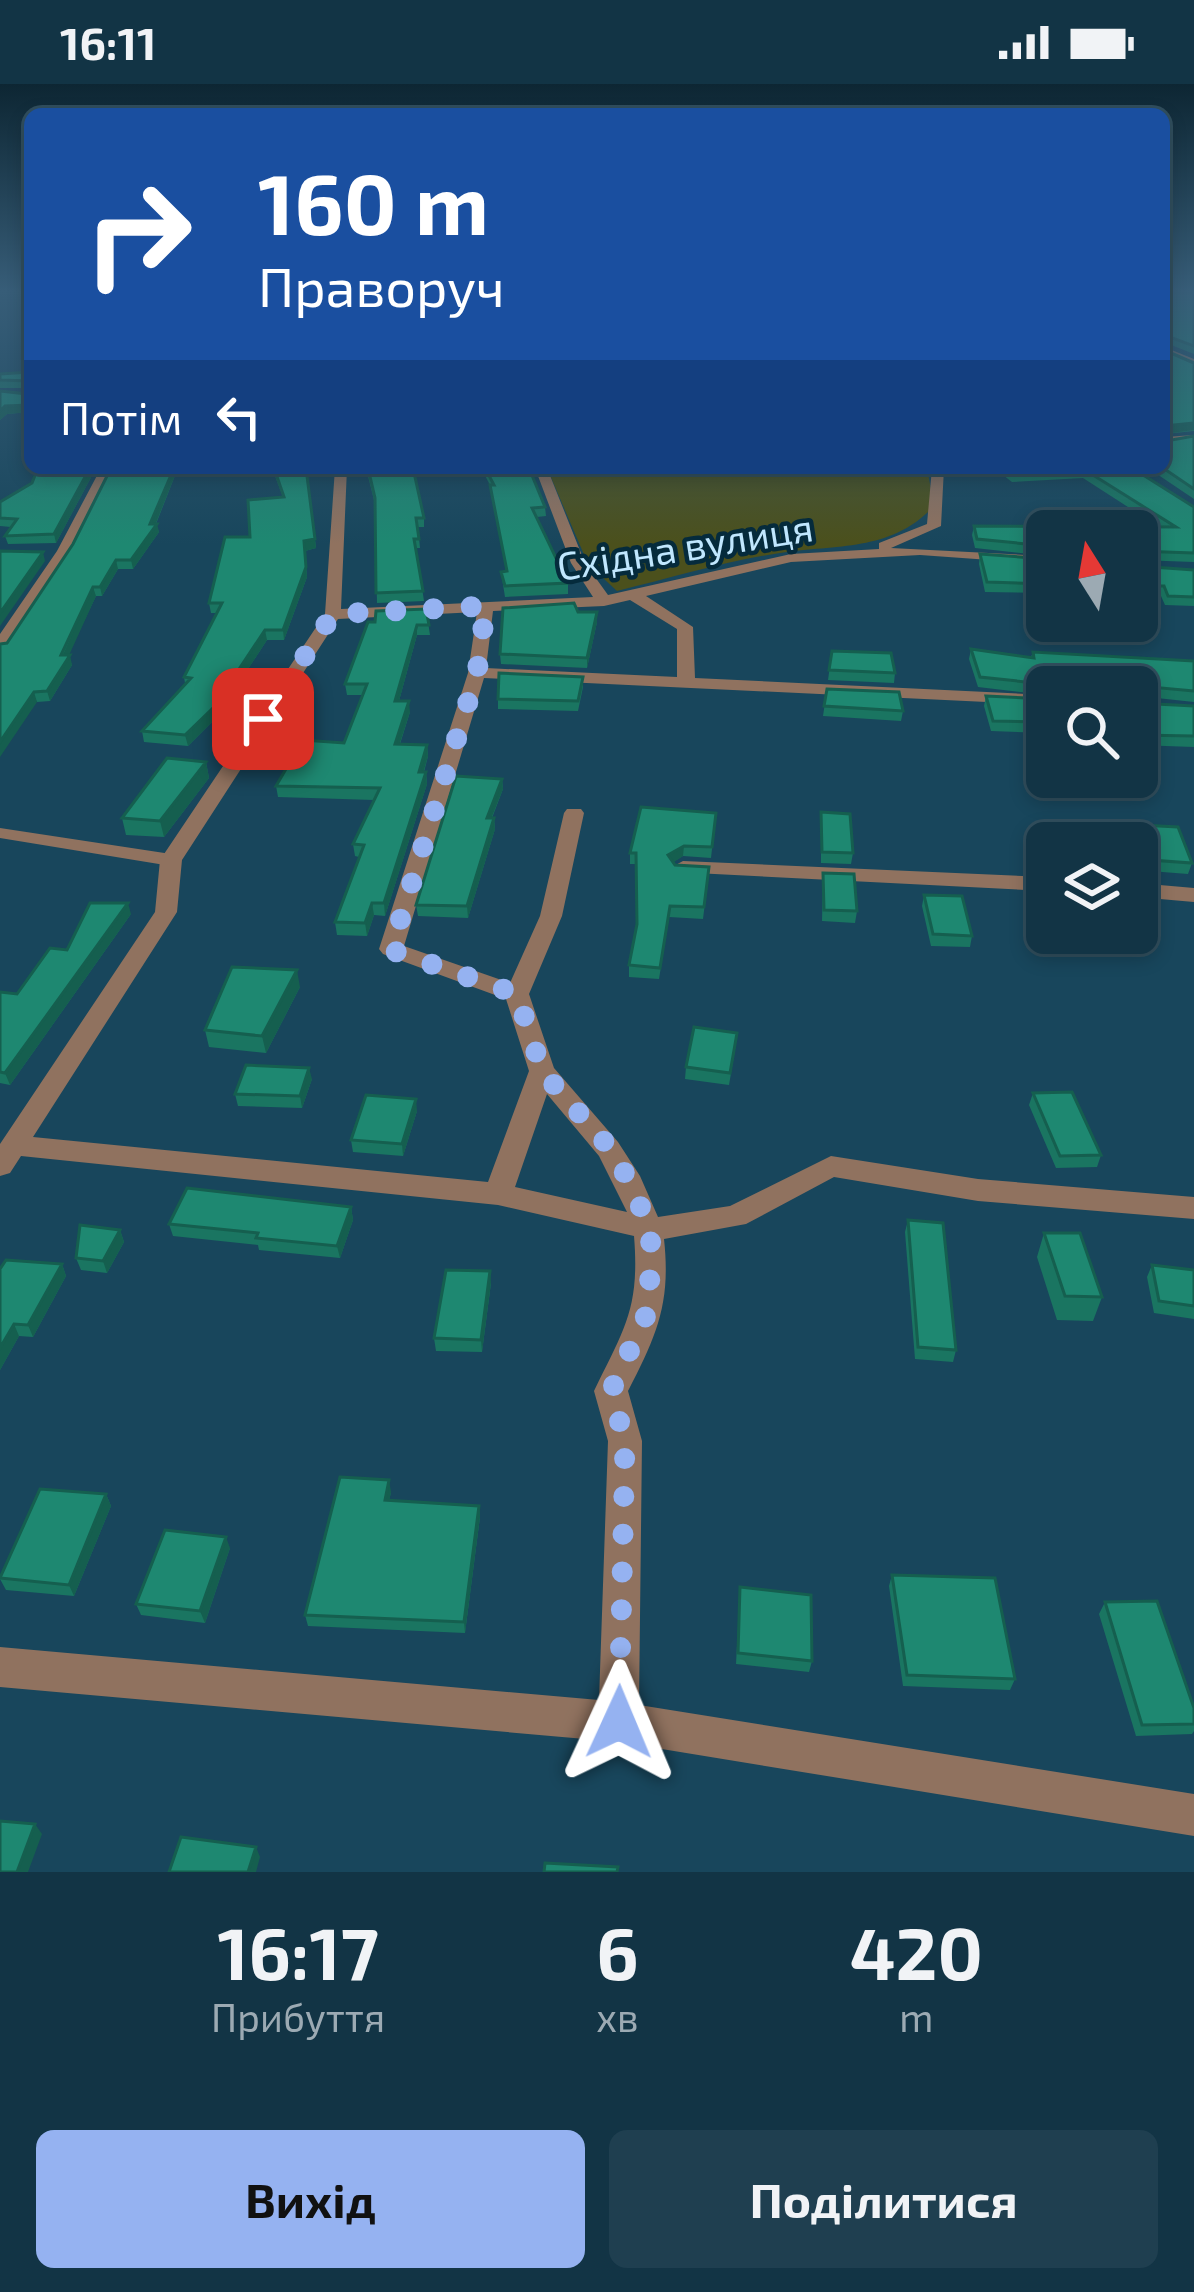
<!DOCTYPE html>
<html lang="uk">
<meta charset="utf-8">
<style>
:root{--surface:#123445;--page:#1f3f50;--text:#f1f3f6;--muted:#9caab3;--line:#314f5e;--accent:#95b2f1}
body{margin:0;font-family:"Exo 2",sans-serif;background:var(--page);color:var(--text);height:100vh;display:flex;flex-direction:column;font-size:45px;white-space:nowrap}
*{box-sizing:border-box;margin:0}
p{font-size:39px;color:var(--muted)}
.icon{flex:none;width:66px;height:66px;fill:none;stroke:currentColor;stroke-width:2;stroke-linecap:round;stroke-linejoin:round}
.map{position:relative;height:1788px;overflow:hidden}
.drawer{display:flex;flex-direction:column;background:var(--surface);flex:1}
.drawer>*{flex:none}
.banner{position:absolute;left:24px;top:24px;width:1146px;height:366px;border-radius:18px;box-shadow:0 6px 18px #0003,0 0 0 3px var(--line);background:#1a4fa0;color:#fff;overflow:hidden}
.needle{width:78px;rotate:349deg}
.buttons{position:absolute;left:1026px;top:426px;display:grid;gap:24px}
.buttons a{display:grid;place-items:center;width:132px;height:132px;border-radius:18px;background:var(--surface);box-shadow:0 6px 18px #0003,0 0 0 3px var(--line);font-size:60px}
.pin{position:absolute;display:grid;place-items:center;width:102px;height:102px;color:#fff;margin:-51px;border-radius:24px;box-shadow:0 6px 18px #0006}
.me{position:absolute;width:132px;margin:-66px;rotate:1deg;stroke-linejoin:round;filter:drop-shadow(0 0 9px #0008)}
.turn{display:flex;align-items:center;gap:42px;height:252px;padding:0 36px;font-size:54px}
.turn .icon{width:156px;height:156px;stroke-width:2.5}
.turn b{display:block;font-size:84px;line-height:102px}
.then{display:flex;align-items:center;height:114px;padding:0 36px;background:#0003;gap:24px;font-size:45px}
.eta{display:flex;justify-content:space-evenly;align-items:center;height:204px;text-align:center}
.eta b{font-size:72px;font-weight:700;line-height:84px}
.cta{display:flex;gap:24px;margin-top:auto;padding:24px 36px}
.cta a{flex:1;height:138px;border-radius:18px;background:var(--accent);color:#111;font-size:48px;font-weight:700;line-height:138px;text-align:center}
.cta a+a{background:var(--page);color:var(--text)}
.status{display:flex;justify-content:space-between;align-items:center;height:84px;padding:0 60px;background:var(--surface);direction:ltr}
.status svg{height:33px;fill:currentColor}
.map>svg:first-child{display:block}
.green{fill:#4b501c}
.lines{fill:none;stroke-linecap:round;stroke-linejoin:round}
.lane{fill:#90725f;fill-rule:evenodd}
.street{fill:#90725f;fill-rule:evenodd}
.wall{fill:#1a7561}
.shaded-wall{fill:#155f4f}
.building{fill:#1e8871;stroke:#155f4f;stroke-width:3}
.route{stroke:#95b2f1;stroke-width:21;stroke-dasharray:0 37.8}
.labels{text-anchor:middle;stroke-width:9;stroke-linejoin:round;paint-order:stroke}
.far-street-label{font-size:39px;fill:#c0e7fe;stroke:#052b3c}
</style>
<div class="status"><b>16:11</b><svg viewBox="0 0 49 12"><path d="M0 12V9h3v3zM5 12V6h3v6zM10 12V3h3v9zM15 12V0h3v12zM26 1h20v11H26zM47 4h2v5h-2z"/></svg></div>
<div class="map">
<svg width="1194" height="1788" viewBox="0 0 1194 1788">
<rect width="100%" height="100%" fill="#18465c"/>
<path class="green" d="M547 384H927L934 422C891 468 838 460 780 469 726 477 671 494 617 507L588 480Z"/>
<g class="lines">
<path class="lane" d="M0 744 171 770 180 776 171 782 0 754Z"/>
<path class="street" d="M1164 263 1194 275V282L1164 270Z
M1194 351V359L1164 361V353Z
M101 384H113L71 467 6 566 0 567V550L57 467Z
M335 384H347L341 525 593 513 571 479 535 384H547L585 479 608 511 791 470 879 465V459L927 440 932 384H944L941 442 891 464 1047 472V480L920 471 791 478 646 512 693 543 695 594 1047 611V621L484 594 404 862 510 899 540 832 564 729 567 725H581L584 729 562 832 529 910 554 984 618 1058 640 1092 658 1133 730 1122 831 1072 978 1095 1194 1113V1135L978 1117 834 1093 746 1140 664 1155C671 1219 657 1251 628 1307L642 1357 639 1621 1194 1710V1752L619 1658 0 1603V1563L599 1616 608 1357 594 1307C624 1245 640 1225 634 1152L498 1121 21 1072 10 1089 0 1092V1060L155 828 160 776 325 530ZM630 516 677 545V593L486 584 493 527 604 522ZM477 528 468 589 379 865 383 870 506 915 529 987 488 1098 33 1053 177 828 182 776 338 535ZM547 1010 599 1072 627 1128 515 1103Z
M683 777 1047 793V807L675 788 672 783Z
M1137 799 1194 804V818L1137 813Z"/>
</g>
<path class="wall" d="M1164 209H1194V270L1166 259Z
M1164 266 1194 279V347L1165 350 1166 357 1194 352V415L1148 384H1164Z
M30 288V328L7 330 0 336V307L28 310 30 304H0V290Z
M38 384H96L56 459 8 460 5 452 11 443 0 442V418L32 399Z
M178 384 156 440 159 448 133 485H118L102 512H96L68 571 72 581 50 617 37 618 7 559 73 460Z
M264 384H327L307 389 316 464 305 467 307 493 284 556H267L216 634 188 662 144 658 142 647 185 599 184 593 217 529H211L209 519 250 453 283 413 275 392H265Z
M366 384H413L424 434V443H418L420 464H416L424 517 377 519 375 420Z
M481 384H529L545 423 546 432 537 433 568 499V510L505 513 501 488 506 487 490 401Z
M994 384H1132L1194 423V478L1138 476 1139 482 1194 486V522L1165 521 1161 512 1137 511V447H1047V472L975 464 972 451 974 442 1159 443 1083 394 1012 398Z
M980 470 1047 475V509L985 508 979 480Z
M426 525 430 551H417L399 617 410 628 400 660 427 661 428 672 424 688H426L427 700 385 832 374 831 367 852 337 851 335 838 359 773 355 772 353 760 374 716 278 713 276 702 344 659 363 611H347L345 600 375 538Z
M578 528 597 538 587 584 501 580 500 570Z
M971 565 1031 573 1033 568 1194 577V618L1138 612 1137 603H1047V611L978 603 969 575Z
M832 567 895 589 894 599 828 596Z
M583 593V603L578 627 498 625V615Z
M827 605 903 627 901 637 823 632Z
M986 612 1047 615V649L991 647 984 622Z
M1137 619 1194 622V663L1137 661Z
M206 678 209 694 164 753 126 751 122 734Z
M502 695 503 705 492 734H494L495 745 468 834 418 832 416 821Z
M821 728 853 769 851 780 821 779Z
M716 729 711 774 683 772 673 778 675 781 708 794 703 835 669 833 659 895 629 893V881L637 842 635 780H630V769Z
M1063 737 1178 743 1192 779 1188 790 1137 786V759H1064L1060 748Z
M823 789 857 827 855 839 822 837Z
M924 811 972 852 970 863 931 862 922 822Z
M131 830 10 1001 0 999V908L17 910 67 866Z
M300 903 266 969 209 963 205 946Z
M736 960 729 1001 685 995 686 983Z
M312 995 302 1024 238 1022 235 1010Z
M1033 1009 1101 1071 1097 1083 1056 1084 1029 1021Z
M417 1027 403 1072 353 1068 351 1056Z
M351 1123 353 1136 340 1174 259 1166 258 1161 173 1152 169 1140Z
M908 1136 956 1266 953 1278 915 1275 905 1148Z
M120 1146 124 1158 107 1189 81 1186 76 1174Z
M1044 1149 1102 1213 1093 1237 1057 1236 1037 1173Z
M62 1180 66 1192 33 1253 19 1252 0 1286V1185Z
M1152 1181 1194 1186V1235L1154 1229 1147 1193Z
M491 1199 482 1268 436 1267 434 1254Z
M391 1408 389 1417 479 1422 480 1433 465 1549 308 1542 305 1531Z
M106 1410 111 1422 74 1512 6 1506 0 1495Z
M230 1464 205 1539 141 1531 136 1520Z
M892 1491 1015 1595 1010 1606 903 1602 889 1502Z
M740 1503 812 1577 809 1588 736 1580Z
M1105 1518 1194 1624V1647L1192 1650 1136 1652 1099 1530Z"/>
<path class="shaded-wall" d="M30 321V328L7 330 0 336V327L5 322Z
M1194 339V346L1164 350V342Z
M90 384H96L56 459 54 450Z
M174 384H178L154 444 157 440 159 448 133 485 131 476Z
M264 384H274L275 392H265Z
M315 455 316 464 305 467 307 493 284 556 283 546 304 457Z
M43 468 45 477 0 542V529Z
M116 476 118 485 102 512 100 503Z
M93 503 96 512 66 578 70 571 72 581 50 617 47 607Z
M597 528V538L587 584V574Z
M417 541V551L396 628 395 617Z
M265 546 267 556 216 634 188 662 185 651Z
M34 608 37 618 0 673V658Z
M409 617 410 628 396 671 395 660Z
M427 661 428 672 420 700 419 688Z
M206 678 209 694 164 753 160 737Z
M426 688 427 700 385 832 384 819Z
M502 695 503 705 487 745V734Z
M494 734 495 745 468 834 467 822Z
M684 762 683 772 668 782V771Z
M128 819 131 830 10 1001 5 989Z
M372 819 374 831 367 852 365 839Z
M297 886 300 903 266 969 262 952Z
M309 984 312 995 302 1024 300 1012Z
M416 1015 417 1027 403 1072 402 1060Z
M351 1123 353 1136 340 1174 337 1162Z
M120 1146 124 1158 107 1189 103 1177Z
M62 1180 66 1192 33 1253 28 1241Z
M490 1187 491 1199 482 1268 481 1256Z
M14 1240 19 1252 0 1286V1264Z
M389 1396 391 1408 387 1428 385 1416Z
M106 1410 111 1422 74 1512 69 1501Z
M479 1422 480 1433 465 1549 464 1538Z
M226 1453 230 1464 205 1539 200 1527Z
M35 1740 42 1750 28 1788H17Z
M256 1763 260 1773 256 1788H248Z"/>
<path class="building" d="M1164 209H1194V262L1167 252 1164 254Z
M1164 266 1194 279V339L1164 342Z
M30 288V297L0 296V290Z
M30 303V321L5 322 0 327V307L28 310Z
M1164 347 1166 357 1194 352V405L1163 384Z
M38 384H90L54 450 5 452 17 435 0 434V418L32 399Z
M111 384H174L150 440H157L131 476H116L100 503H93L61 571H70L47 607 34 608 0 658V560L7 559 73 460Z
M274 384H306L315 455 304 457 306 483 283 546H265L214 623 185 651 142 647 191 594 184 593 222 519H209L225 453H250L248 416 284 413Z
M368 384H413L424 434H416L419 455H414L423 507 376 509 375 414Z
M485 384H529L545 423 532 424 568 499 505 502 501 488 507 487 490 401H494Z
M1007 384H1132L1194 423V469L1137 467V447H1047V462L977 455 974 442 1176 443 1085 386 1014 389Z
M0 467 43 468 0 529Z
M980 470 1047 475V500L987 498Z
M1137 470 1139 482 1194 486V513L1168 512 1164 502H1137Z
M574 519 578 528H597L587 574 500 570 503 524Z
M426 525 429 541H417L395 617H409L395 660 427 661 419 688H426L384 819H372L365 839 335 838 364 761 353 760 380 704 276 702 303 656 344 659 367 600H345L368 538H375L376 527Z
M971 565 1034 574 1033 568 1194 577V607L1140 602 1137 617V603H1053L1054 601 980 593Z
M832 567 891 569 895 589 829 586Z
M499 589 583 593 578 617 498 615Z
M827 605 899 608 903 627 824 622Z
M986 612 1047 615V638L993 637Z
M1137 619 1194 622V652L1137 651Z
M167 674 206 678 160 737 122 734Z
M456 692 502 695 487 734H494L467 822 416 821Z
M641 723 716 729 712 763 684 762 668 771 675 781 709 783 704 823 670 822 660 884 629 881 637 840 636 769H630Z
M821 728 850 730 853 769 822 768Z
M1063 737 1178 743 1192 779 1137 775V759H1070Z
M823 789 854 790 857 827 824 826Z
M924 811 962 812 972 852 933 850Z
M90 819H128L5 989 0 988V908L17 910 50 864 67 866Z
M232 883 297 886 262 952 205 946Z
M694 943 737 949 730 989 686 983Z
M246 981 309 984 300 1012 235 1010Z
M1072 1008 1101 1071 1060 1072 1033 1009Z
M366 1011 416 1015 402 1060 351 1056Z
M187 1104 351 1123 337 1162 256 1154 258 1149 169 1140Z
M908 1136 943 1139 956 1266 918 1263Z
M80 1141 120 1146 103 1177 76 1174Z
M1044 1149H1080L1102 1213 1065 1212Z
M6 1176 62 1180 28 1241 14 1240 0 1264V1185Z
M1152 1181 1194 1186V1222L1159 1217Z
M446 1186 490 1187 481 1256 434 1254Z
M340 1393 389 1396 385 1416 479 1422 464 1538 305 1531Z
M40 1405 106 1410 69 1501 0 1494Z
M165 1446 226 1453 200 1527 136 1520Z
M892 1491 995 1494 1015 1595 907 1591Z
M740 1503 811 1511 812 1577 738 1569Z
M1157 1517 1194 1624V1640L1142 1641 1105 1518Z
M0 1737 35 1740 17 1788H0Z
M181 1753 256 1763 248 1788H169Z
M545 1779 618 1783 617 1788H544Z"/>
<linearGradient id="sky" x2="0" y2="1"><stop stop-color="#0d2633"/><stop offset="0.45" stop-color="#375d78"/><stop offset="1" stop-color="#375d78" stop-opacity="0"/></linearGradient>
<rect width="1194" height="460" fill="url(#sky)"/>
<g class="lines">
<path class="route" d="M263 635 333 530 486 522 477 589 391 866 517 910 542 987 616 1071 651 1145 649 1225 611 1307 625 1357 619 1638"/>
</g>
<g class="labels">
<g class="far-street-label">
<text transform="translate(685 463) rotate(-9)" y="14">Східна вулиця</text>
</g>
</g>
</svg>
<div class="buttons">
<a><svg class="needle" viewBox="-14 -14 28 28"><path d="M0-13l5 13h-10z" fill="#e53935"/><path d="M0 13l5-13h-10z" fill="#9caab3"/></svg></a>
<a><svg class="icon" aria-label="search" viewBox="0 0 24 24"><circle cx="10" cy="10" r="6"/><path d="M15 15l6 6"/></svg></a>
<a><svg class="icon" aria-label="layers" viewBox="0 0 24 24"><path d="M12 4l9 5-9 5-9-5zM3 14l9 5 9-5"/></svg></a>
</div>
<div class="pin" style="left:263px;top:635px;background:#d93025"><svg class="icon" aria-label="arrive" viewBox="0 0 24 24"><path d="M6 21V4h12l-3 4 3 4H6"/></svg></div>
<svg class="me" style="left:619px;top:1638px" viewBox="-20 -20 40 40"><path d="M0-17L14 15 0 8-14 15z" fill="#95b2f1" stroke="#fff" stroke-width="4"/></svg>
<div class="banner">
<div class="turn"><svg class="icon" aria-label="right" viewBox="0 0 24 24"><path d="M7 20v-9h11M14 6l5 5-5 5"/></svg><div><b>160 m</b>Праворуч</div></div>
<div class="then">Потім<svg class="icon" aria-label="left" viewBox="0 0 24 24"><path d="M17 20v-9H6M10 6l-5 5 5 5"/></svg></div>
</div>
</div>
<section class="drawer">
<div class="eta">
<div><b>16:17</b><p>Прибуття</p></div>
<div><b>6</b><p>хв</p></div>
<div><b>420</b><p>m</p></div>
</div>
<div class="cta"><a>Вихід</a><a>Поділитися</a></div>
</section>
